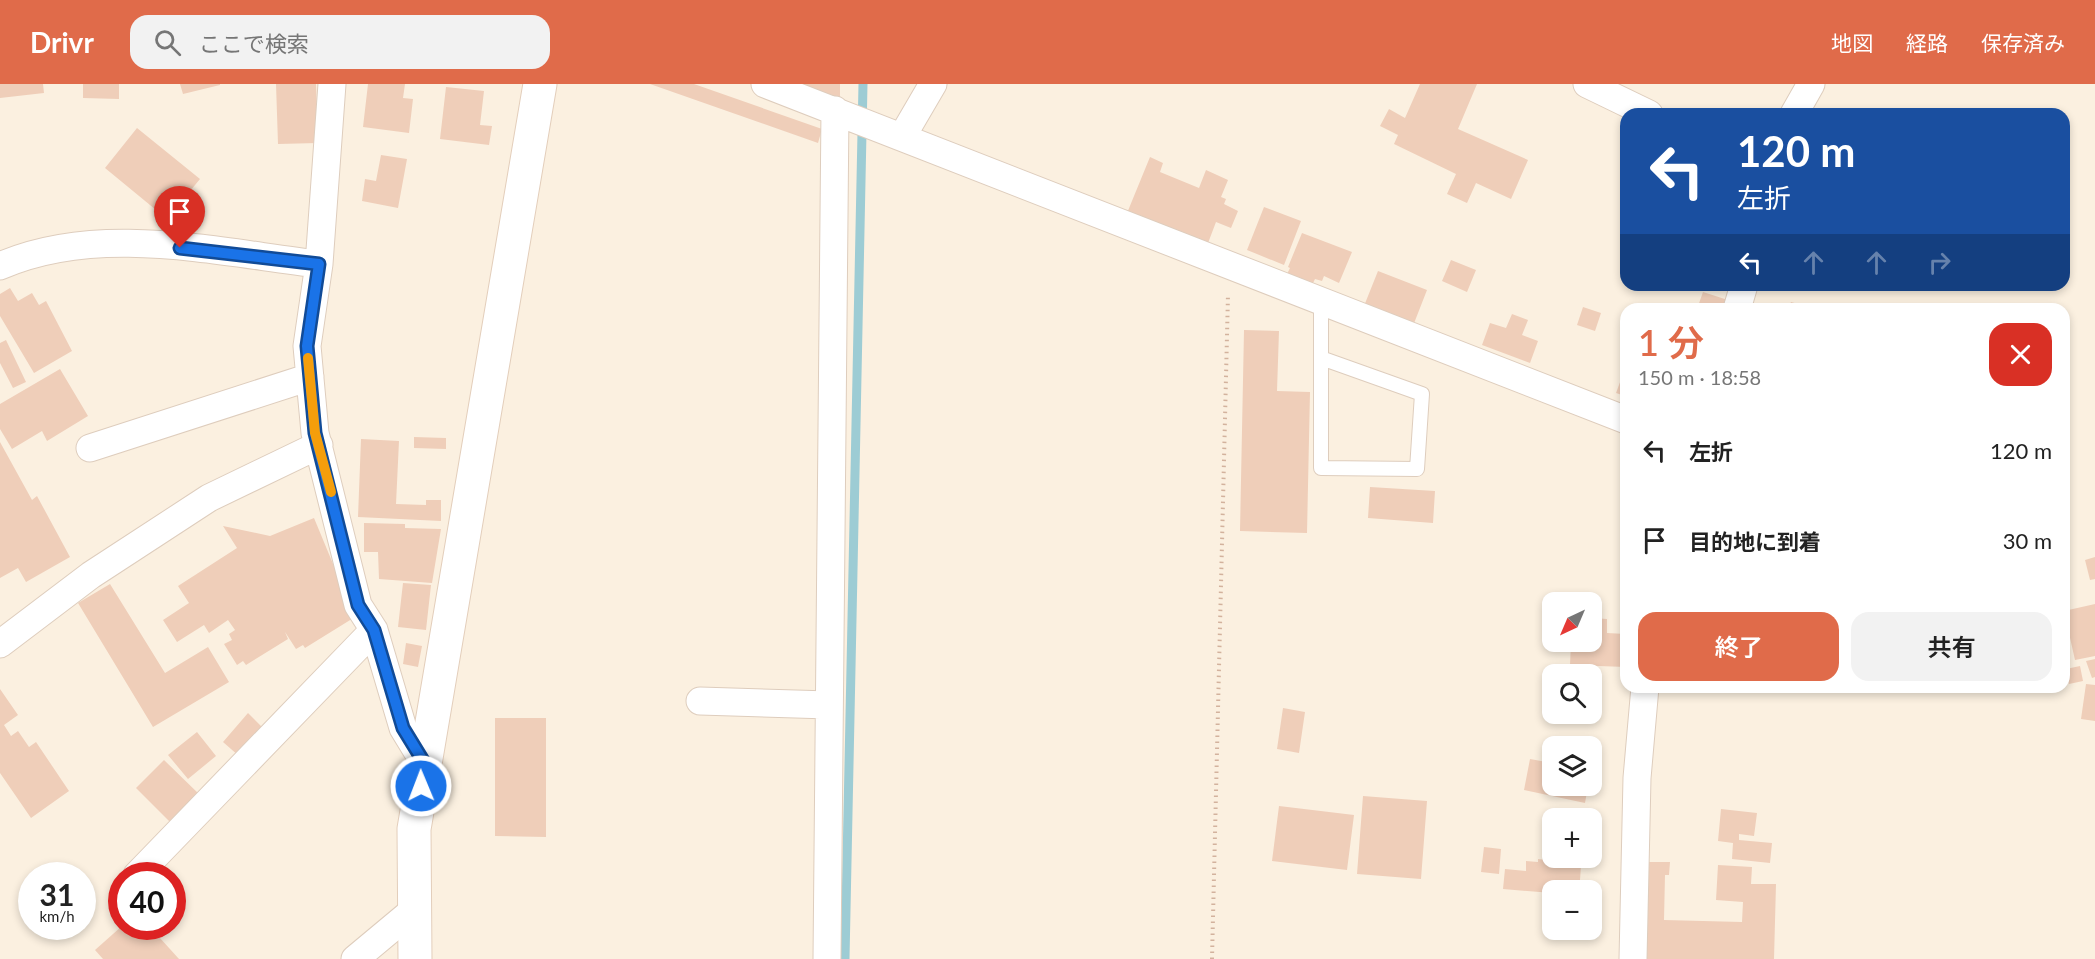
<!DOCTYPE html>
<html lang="ja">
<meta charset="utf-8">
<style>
:root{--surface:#fff;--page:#f2f2f2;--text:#222;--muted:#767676;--accent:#e06b4a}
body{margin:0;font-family:Lato,"Noto Sans JP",sans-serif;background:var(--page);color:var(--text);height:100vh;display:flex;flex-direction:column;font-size:22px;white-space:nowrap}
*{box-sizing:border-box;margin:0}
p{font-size:20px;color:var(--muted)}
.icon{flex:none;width:33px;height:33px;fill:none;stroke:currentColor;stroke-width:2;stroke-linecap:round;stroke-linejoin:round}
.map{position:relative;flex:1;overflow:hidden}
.side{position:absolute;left:1620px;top:219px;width:450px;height:390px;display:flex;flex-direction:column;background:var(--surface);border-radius:18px;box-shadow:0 3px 9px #0003}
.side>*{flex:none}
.top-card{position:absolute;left:1620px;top:24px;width:450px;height:183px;border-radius:18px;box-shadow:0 3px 9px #0003;background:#1a4fa0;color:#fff;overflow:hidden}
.needle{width:39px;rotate:224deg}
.tools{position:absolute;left:1542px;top:508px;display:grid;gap:12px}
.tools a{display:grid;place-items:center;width:60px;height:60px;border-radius:12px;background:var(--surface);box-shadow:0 3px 9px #0003;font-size:30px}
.speed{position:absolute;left:18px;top:778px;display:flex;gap:12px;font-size:30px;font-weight:700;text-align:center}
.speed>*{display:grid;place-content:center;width:78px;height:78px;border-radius:50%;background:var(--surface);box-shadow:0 3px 9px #0003;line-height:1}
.speed small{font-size:15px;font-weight:400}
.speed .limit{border:9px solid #d22;background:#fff;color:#111}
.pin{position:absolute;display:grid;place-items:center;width:51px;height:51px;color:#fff;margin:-62px -26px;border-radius:50% 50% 50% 0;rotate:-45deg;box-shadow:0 0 6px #0007}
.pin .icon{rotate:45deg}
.me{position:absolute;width:66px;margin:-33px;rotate:359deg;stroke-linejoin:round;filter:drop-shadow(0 0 4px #0008)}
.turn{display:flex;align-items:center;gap:21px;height:126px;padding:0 18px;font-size:27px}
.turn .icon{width:78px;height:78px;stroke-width:2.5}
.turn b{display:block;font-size:42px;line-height:51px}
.lanes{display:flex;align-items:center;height:57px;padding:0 18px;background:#0003;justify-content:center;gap:30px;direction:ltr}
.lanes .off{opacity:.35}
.round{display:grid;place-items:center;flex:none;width:63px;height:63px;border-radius:18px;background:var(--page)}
.overview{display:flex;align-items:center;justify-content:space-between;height:102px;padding:0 18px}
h1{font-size:36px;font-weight:600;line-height:45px;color:var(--accent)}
.cta{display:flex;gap:12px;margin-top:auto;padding:12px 18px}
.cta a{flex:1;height:69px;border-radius:18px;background:var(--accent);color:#fff;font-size:24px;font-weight:600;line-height:69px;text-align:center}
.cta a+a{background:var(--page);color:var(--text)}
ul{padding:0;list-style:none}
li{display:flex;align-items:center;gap:18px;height:90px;padding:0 18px}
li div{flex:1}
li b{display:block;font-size:22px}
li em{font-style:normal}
header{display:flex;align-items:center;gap:36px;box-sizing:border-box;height:84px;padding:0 30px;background:var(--accent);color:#fff}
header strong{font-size:28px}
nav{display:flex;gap:33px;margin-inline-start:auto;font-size:21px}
.search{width:420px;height:54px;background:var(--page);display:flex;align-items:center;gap:15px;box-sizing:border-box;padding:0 21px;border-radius:18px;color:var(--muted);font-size:22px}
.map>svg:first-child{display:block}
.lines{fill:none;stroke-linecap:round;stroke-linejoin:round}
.stream{stroke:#9dccd4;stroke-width:9}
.building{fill:#efceb9}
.lane-casing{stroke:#decdbd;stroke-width:16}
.street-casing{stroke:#decdbd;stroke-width:29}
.secondary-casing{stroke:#e3cebb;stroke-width:35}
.path{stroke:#d3b29d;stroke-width:4;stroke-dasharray:1.5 4.5;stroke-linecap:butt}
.lane{stroke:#fff;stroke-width:14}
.street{stroke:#fff;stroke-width:27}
.secondary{stroke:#fff;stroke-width:33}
.route-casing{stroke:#114b97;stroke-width:15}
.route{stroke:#1a73e8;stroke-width:10}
.slow{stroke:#f59e0b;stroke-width:10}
</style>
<header>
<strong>Drivr</strong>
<div class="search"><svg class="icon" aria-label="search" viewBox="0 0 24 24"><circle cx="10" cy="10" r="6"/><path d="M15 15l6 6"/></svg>ここで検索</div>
<nav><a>地図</a><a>経路</a><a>保存済み</a></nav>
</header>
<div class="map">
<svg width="2095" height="875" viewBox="0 0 2095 875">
<rect width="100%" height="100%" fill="#fbf0e0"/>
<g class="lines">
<path class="stream" d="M845 875 863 0"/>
</g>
<path class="building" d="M0 0H43L44 9 0 14Z
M83 0H119V15L83 14Z
M180 0H220V1L183 10Z
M276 0H316L318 59 278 60Z
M368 0H405L403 14 413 15 409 49 363 43Z
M650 0H694L822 45 818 59Z
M790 0H840V21Z
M1420 0H1477L1458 45 1528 76 1511 115 1476 99 1467 119 1447 110 1456 90 1394 60 1398 51 1380 42 1389 25 1405 34Z
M446 3 484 7 480 41 492 42 489 61 440 55Z
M137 44 200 95 167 135 105 84Z
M381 71 407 75 398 124 362 117 365 95 376 97Z
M1150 73 1163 79 1160 88 1199 104 1206 86 1228 96 1221 113 1226 115 1224 120 1238 127 1231 144 1216 138 1205 167 1125 134Z
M1264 123 1301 137 1284 181 1247 166Z
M1302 149 1352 168 1339 199 1324 192 1322 197 1315 195 1312 201 1287 190 1290 184 1288 183Z
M1451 176 1476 186 1467 208 1442 197Z
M1378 187 1427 206 1411 247 1362 227Z
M10 204 18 217 32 209 39 221 46 217 72 267 34 289 0 232V210Z
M1703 208 1731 217 1729 225H1697Z
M1791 218 1812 224V225H1776L1777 220 1789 223Z
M1583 223 1601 229 1595 247 1577 241Z
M1512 230 1528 236 1522 251 1538 257 1530 279 1482 261 1490 239 1506 244Z
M1244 246 1279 247 1277 307 1310 308 1307 449 1240 447Z
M6 256 26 298 13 304 0 279V259Z
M1626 282V320L1622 318 1625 312 1616 309Z
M60 285 88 332 47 357 42 347 12 365 0 345V320Z
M414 353 446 354V365L414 364Z
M361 355 399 357 396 420 426 421V416H441V437L358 433Z
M0 358 32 416 37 412 70 473 26 498 18 484 0 494Z
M1370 403 1435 407 1433 439 1368 434Z
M314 434 355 533 305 564 303 561 296 565 285 548 288 555 246 581 243 577 237 581 224 560 232 556 229 550 235 546 228 536 209 549 204 541 177 558 163 536 189 519 178 502 237 464 223 442 270 452Z
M364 439 405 440V444L441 445 432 499 379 495 378 468H364Z
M2095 473V495L2090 496 2085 476Z
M403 499 431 501 426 546 398 543Z
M110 500 165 589 208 563 229 598 153 643 78 519Z
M2095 520V572L2075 576 2064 527Z
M1592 534 1607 535V549L1626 550V583L1570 581 1571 558H1592Z
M406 559 422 562 418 583 403 580Z
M2095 575V593L2092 594 2086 577Z
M2080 582 2083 597 2069 600 2066 585Z
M2086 600 2095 601V637L2081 635Z
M0 605 18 631 4 641 11 652 18 647 29 663 36 658 69 707 31 734 0 689Z
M1283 624 1305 628 1299 669 1277 665Z
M248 629 266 647 239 672 223 658Z
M495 634H546V753L495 752Z
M197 648 216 672 188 695 168 671Z
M1530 675 1552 679V702H1588L1585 719 1524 706Z
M164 676 201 712 173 741 136 704Z
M1363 712 1427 717 1421 795 1357 790Z
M1279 722 1354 731 1347 786 1272 777Z
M1721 725 1757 729 1754 752 1739 750V756L1772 759 1770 779 1732 775 1733 759 1718 757Z
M1484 763 1501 765 1499 790 1481 788Z
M1538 775 1574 779 1573 782H1581L1580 796 1589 797 1588 807H1552V809L1503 805 1505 785 1526 787V777L1538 778Z
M1642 778H1670L1669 791H1665L1664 836 1742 838 1743 818 1716 816 1718 781 1752 783 1751 800H1776L1774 875H1645Z
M122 842 150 843 179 875H103L95 866Z"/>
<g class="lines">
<defs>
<path id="lane" d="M1321 217V384L1417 385 1422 310 1321 274"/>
<path id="street" d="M332 0 319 180 307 262 315 349 358 521 374 546 403 644 425 680
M765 0 1626 336
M1587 0 1649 30
M1794 30 1811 0
M902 53 933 0
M0 182C98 139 216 168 319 180
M1737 225 1744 201
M90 364 310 293
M0 560 91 491 209 414 319 361
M700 617 829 621
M137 791 374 546
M355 875 415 825
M827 875 835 26
M1633 875 1637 694 1645 603"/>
<path id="secondary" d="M415 875 414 745 540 0"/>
</defs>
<use href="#lane" class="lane-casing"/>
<use href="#street" class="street-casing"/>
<use href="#secondary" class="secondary-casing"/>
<path class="path" d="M1212 875 1228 210"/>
<use href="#lane" class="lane"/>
<use href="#street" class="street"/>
<use href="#secondary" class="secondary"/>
</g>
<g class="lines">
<defs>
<path id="route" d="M180 164 319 180 307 262 315 349 358 521 374 546 403 644 425 680 421 702"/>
</defs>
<use href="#route" class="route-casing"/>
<use href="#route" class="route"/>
<path class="slow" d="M308 274 315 349 331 408"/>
</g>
</svg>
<div class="tools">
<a><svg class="needle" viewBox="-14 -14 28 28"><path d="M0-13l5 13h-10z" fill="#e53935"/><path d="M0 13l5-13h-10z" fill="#767676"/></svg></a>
<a><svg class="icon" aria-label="search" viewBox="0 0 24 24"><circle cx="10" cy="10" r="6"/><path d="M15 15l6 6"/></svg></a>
<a><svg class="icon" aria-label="layers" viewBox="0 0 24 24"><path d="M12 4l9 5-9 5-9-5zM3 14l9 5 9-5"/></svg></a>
<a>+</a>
<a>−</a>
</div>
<div class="speed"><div>31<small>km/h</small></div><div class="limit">40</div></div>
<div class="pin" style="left:180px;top:164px;background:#d93025"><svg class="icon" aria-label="arrive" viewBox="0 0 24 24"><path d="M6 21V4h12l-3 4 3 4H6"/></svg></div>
<svg class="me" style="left:421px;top:702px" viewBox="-20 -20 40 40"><circle r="17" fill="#1a73e8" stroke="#fff" stroke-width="3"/><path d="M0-11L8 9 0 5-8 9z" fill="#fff"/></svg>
<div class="top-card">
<div class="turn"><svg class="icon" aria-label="left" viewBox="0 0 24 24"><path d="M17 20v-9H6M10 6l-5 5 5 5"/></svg><div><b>120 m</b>左折</div></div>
<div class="lanes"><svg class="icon" aria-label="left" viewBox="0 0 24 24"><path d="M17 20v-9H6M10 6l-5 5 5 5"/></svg><svg class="icon off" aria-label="ahead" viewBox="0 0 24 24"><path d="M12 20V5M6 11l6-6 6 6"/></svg><svg class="icon off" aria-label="ahead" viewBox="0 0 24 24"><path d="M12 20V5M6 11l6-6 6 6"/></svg><svg class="icon off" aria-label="right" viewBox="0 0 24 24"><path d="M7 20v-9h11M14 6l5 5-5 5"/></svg></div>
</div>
<section class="side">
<div class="overview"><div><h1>1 分</h1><p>150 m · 18:58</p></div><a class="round" style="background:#d93025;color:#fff"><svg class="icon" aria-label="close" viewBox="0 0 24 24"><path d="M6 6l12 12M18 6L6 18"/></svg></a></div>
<ul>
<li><svg class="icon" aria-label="left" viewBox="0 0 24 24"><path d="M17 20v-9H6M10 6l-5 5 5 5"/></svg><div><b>左折</b></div><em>120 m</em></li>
<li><svg class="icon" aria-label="arrive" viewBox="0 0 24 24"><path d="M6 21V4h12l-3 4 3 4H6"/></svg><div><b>目的地に到着</b></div><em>30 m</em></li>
</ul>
<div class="cta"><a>終了</a><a>共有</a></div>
</section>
</div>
